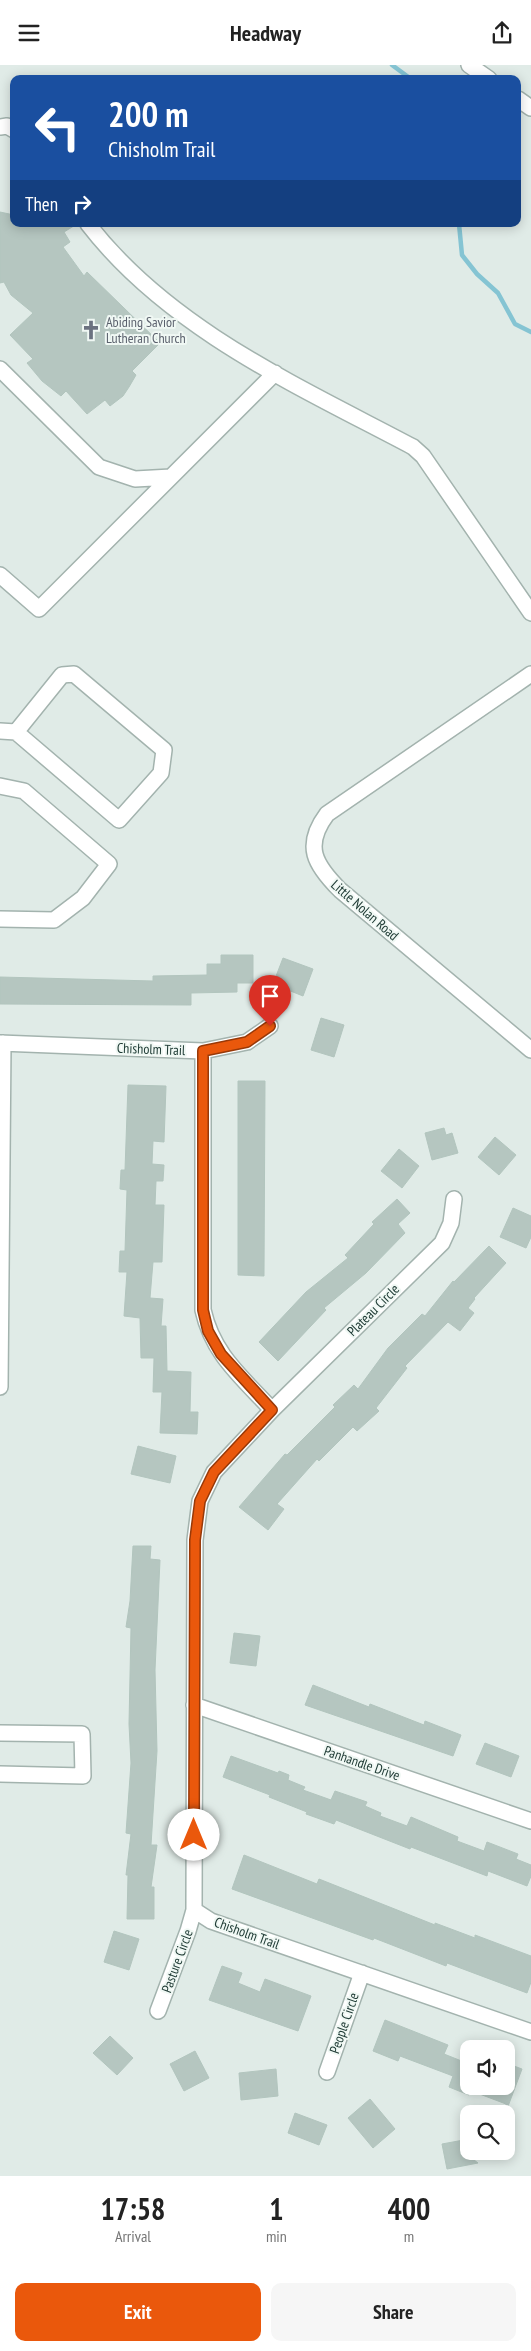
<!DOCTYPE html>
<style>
:root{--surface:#fff;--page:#f6f6f6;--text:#222;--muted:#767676;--accent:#ea580c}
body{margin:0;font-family:"PT Sans Narrow",sans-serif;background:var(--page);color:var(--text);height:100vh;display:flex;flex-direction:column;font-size:19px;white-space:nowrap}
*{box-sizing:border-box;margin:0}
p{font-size:16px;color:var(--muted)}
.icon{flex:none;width:28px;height:28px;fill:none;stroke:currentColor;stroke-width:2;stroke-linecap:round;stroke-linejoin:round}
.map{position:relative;height:2111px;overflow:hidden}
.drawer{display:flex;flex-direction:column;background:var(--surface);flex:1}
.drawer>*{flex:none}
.banner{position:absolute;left:10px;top:10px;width:511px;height:152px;border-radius:10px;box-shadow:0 2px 12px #0003;background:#1a4fa0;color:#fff;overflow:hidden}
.tools{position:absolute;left:460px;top:1975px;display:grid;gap:10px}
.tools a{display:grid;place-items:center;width:55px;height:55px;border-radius:10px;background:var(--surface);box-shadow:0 2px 12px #0003;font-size:25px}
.pin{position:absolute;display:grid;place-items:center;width:42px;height:42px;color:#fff;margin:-51px -21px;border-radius:50% 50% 50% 0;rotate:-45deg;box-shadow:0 0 5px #0007}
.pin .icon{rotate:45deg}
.me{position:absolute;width:55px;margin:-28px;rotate:0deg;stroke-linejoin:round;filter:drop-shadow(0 0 4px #0008)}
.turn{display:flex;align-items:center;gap:18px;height:105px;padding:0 15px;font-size:22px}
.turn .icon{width:65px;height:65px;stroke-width:2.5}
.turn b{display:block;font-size:35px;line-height:42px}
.then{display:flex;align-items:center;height:48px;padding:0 15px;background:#0003;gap:10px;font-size:19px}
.eta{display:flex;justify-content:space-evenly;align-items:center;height:85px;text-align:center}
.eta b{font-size:30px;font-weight:600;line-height:35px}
.action{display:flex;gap:10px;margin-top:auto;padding:10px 15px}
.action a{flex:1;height:58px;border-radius:10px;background:var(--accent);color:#fff;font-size:20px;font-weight:600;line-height:58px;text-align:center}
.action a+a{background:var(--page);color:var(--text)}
header{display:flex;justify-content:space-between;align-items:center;height:65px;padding:0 15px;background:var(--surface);font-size:22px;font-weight:600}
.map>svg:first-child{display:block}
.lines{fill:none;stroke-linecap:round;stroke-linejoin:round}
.stream{stroke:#85c4d3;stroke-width:4.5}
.building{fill:#b5c6c0;stroke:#b2c5be}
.minor-casing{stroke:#a3b3ae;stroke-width:18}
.minor{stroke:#fff;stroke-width:15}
.route-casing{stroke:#983908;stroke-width:12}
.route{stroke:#ea580c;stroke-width:9}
.labels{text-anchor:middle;stroke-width:4;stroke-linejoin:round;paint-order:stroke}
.worship-label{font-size:14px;fill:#5b616d;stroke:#f0f8f4;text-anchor:start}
.street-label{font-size:14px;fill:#203c36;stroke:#f0f8f4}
</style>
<header><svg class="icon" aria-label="menu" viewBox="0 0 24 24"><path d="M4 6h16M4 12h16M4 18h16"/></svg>Headway<svg class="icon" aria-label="share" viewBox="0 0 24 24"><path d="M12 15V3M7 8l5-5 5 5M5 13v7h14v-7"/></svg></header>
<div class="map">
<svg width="531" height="2111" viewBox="0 0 531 2111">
<rect width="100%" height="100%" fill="#e0ebe7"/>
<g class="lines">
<path class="stream" d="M392 0 411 14
M459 159 462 190 477 209 498 228 515 259 531 267"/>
</g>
<path class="building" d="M0 147 14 150V159H77L64 167 70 177 63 182 84 211 87 207 160 278 132 306 136 310 129 322 123 331 110 341 105 335 87 349 66 326 61 331 42 316 27 298 33 294 10 270 33 248 11 230 4 217 0 218Z
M221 890H253V918H237V927L191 928V940L0 939V912L153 916V911L207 910V899H221Z
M283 893 313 904 303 931 273 919Z
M321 953 344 960 334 992 311 985Z
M238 1016H265L264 1211 238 1210Z
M128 1020 166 1021 164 1077 153 1076 152 1099 164 1100 163 1116H156L155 1140H164L162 1197H153L150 1233 163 1234 161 1261H166L167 1306 191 1307 190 1347H198L197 1369 160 1368 162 1327H153L154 1293H141L140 1253 124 1251 127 1207H119L120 1186H125L127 1125 120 1124 121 1105H125Z
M444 1063 446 1070 452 1068 458 1088 432 1095 425 1068Z
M495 1072 516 1090 499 1110 478 1092Z
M399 1084 419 1101 402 1123 381 1106Z
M397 1134 410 1148 398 1159 405 1168 366 1208 324 1243 326 1245 278 1296 259 1277 306 1227 348 1193 345 1190 374 1159 372 1157Z
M513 1143 531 1151V1172L526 1183 500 1172Z
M489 1181 506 1198 474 1233 475 1234 468 1243 474 1248 460 1266 448 1257 405 1301 407 1303 376 1343 379 1346 357 1366 353 1362 319 1396 317 1394 277 1439 284 1444 268 1465 239 1442 285 1389 287 1390 335 1342 333 1340 354 1320 358 1324 388 1283 422 1249 425 1251 453 1216 454 1217Z
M138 1381 176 1391 170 1418 131 1409Z
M133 1481H151L150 1494 160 1495 155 1605 157 1686 151 1780H157L151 1822H154V1854H127L128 1810H126L131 1769 126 1768 131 1698 129 1659 131 1563 126 1562 130 1536Z
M234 1568 260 1571 256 1601 230 1598Z
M313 1620 369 1642 370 1639 424 1660 425 1656 461 1670 453 1691 305 1640Z
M485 1678 519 1691 511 1712 476 1699Z
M231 1691 278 1708 279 1706 289 1710 288 1715 305 1722 303 1725 331 1735 335 1726 367 1737 365 1741 381 1748 380 1751 407 1761 411 1752 458 1772 457 1776 484 1786 487 1777 518 1789 516 1794 531 1800V1811L527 1821 488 1806 487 1811 411 1782 410 1784 336 1755 334 1759 306 1749 307 1747 269 1732 270 1730 223 1712Z
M244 1790 317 1819 319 1814 435 1860V1858L475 1873V1870L531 1891V1917L527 1928 447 1898 446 1901 374 1873 373 1875 232 1824Z
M114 1866 139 1874 129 1905 104 1897Z
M222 1901 242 1908 238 1918 260 1927 265 1914 311 1931 298 1966 209 1935Z
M385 1955 448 1980 444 1989 469 1999V2021H506V1998L522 2004 507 2044 506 2039 469 2025V2030L449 2022 453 2011 400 1991 398 1996 373 1986Z
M110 1971 133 1993 117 2010 93 1988Z
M195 1986 209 2013 184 2026 170 1999Z
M276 2004 278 2031 241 2035 239 2008Z
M370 2034 395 2064 373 2083 348 2053Z
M295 2048 327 2060 319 2080 288 2068Z
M469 2074V2091L478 2098 447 2104 442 2079Z"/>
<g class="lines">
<defs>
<path id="minor" d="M469 0 489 14
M518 34 531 43
M0 62 7 61 14 65
M88 159C169 264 298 321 413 382L423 391 531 548
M0 304 99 402 135 414 171 412
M0 510 39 544 275 308
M531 609 327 749C303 781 315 800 340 825L531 985
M0 666 16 667 119 755 161 708 164 685 74 609 62 610 16 667
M0 721 24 726 109 799 83 833 54 855 0 854
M0 978 203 986 247 977 270 961
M203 986V1245C213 1290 242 1312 272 1345
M454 1134 451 1158 442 1178 272 1345 214 1407 200 1436 195 1475 194 1845 211 1856 531 1967
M0 1322 3 978
M194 1640 531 1756
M0 1668 82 1669 83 1711 0 1709
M158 1946 188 1866 194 1845
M327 2007 362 1908"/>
</defs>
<use href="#minor" class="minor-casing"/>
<use href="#minor" class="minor"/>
</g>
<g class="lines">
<defs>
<path id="route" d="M194 1770 195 1475 200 1436 214 1407 272 1345 221 1289 208 1266 203 1245V986L247 977 270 961"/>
</defs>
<use href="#route" class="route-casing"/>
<use href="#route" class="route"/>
</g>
<defs>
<symbol id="church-bare" viewBox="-9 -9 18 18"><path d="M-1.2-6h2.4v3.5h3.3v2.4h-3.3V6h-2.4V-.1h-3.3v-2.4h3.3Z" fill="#6b7280" stroke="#f0f8f4" stroke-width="2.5" paint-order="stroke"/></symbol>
</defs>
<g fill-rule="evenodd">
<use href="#church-bare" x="77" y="251" width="28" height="28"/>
</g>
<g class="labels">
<g class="worship-label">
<text x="106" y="262">Abiding Savior<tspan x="106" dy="16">Lutheran Church</tspan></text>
</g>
<g class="street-label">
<text transform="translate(365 845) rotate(41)" y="5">Little Nolan Road</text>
<text transform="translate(151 984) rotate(2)" y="5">Chisholm Trail</text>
<text transform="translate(373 1245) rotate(-45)" y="5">Plateau Circle</text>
<text transform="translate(362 1698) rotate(19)" y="5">Panhandle Drive</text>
<text transform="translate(247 1868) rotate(20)" y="5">Chisholm Trail</text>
<text transform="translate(177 1896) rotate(-70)" y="5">Pasture Circle</text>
<text transform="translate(344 1958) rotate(-71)" y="5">People Circle</text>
</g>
</g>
</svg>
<div class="tools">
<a><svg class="icon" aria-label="sound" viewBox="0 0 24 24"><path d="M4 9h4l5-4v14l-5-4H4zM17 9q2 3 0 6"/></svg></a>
<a><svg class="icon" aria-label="search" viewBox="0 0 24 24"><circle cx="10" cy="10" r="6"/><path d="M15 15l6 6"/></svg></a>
</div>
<div class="pin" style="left:270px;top:961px;background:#d93025"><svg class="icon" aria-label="arrive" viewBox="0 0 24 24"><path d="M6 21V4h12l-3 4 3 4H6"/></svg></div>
<svg class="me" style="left:194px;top:1770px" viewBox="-20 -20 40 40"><circle r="19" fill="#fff"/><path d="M0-13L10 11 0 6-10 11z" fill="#ea580c"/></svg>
<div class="banner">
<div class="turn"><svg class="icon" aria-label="left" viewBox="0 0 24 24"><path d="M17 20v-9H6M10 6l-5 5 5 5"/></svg><div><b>200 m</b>Chisholm Trail</div></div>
<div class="then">Then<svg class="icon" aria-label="right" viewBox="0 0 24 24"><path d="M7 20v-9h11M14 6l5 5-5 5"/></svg></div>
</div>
</div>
<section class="drawer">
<div class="eta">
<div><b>17:58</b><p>Arrival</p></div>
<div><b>1</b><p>min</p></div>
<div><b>400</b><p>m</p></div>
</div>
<div class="action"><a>Exit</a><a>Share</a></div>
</section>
